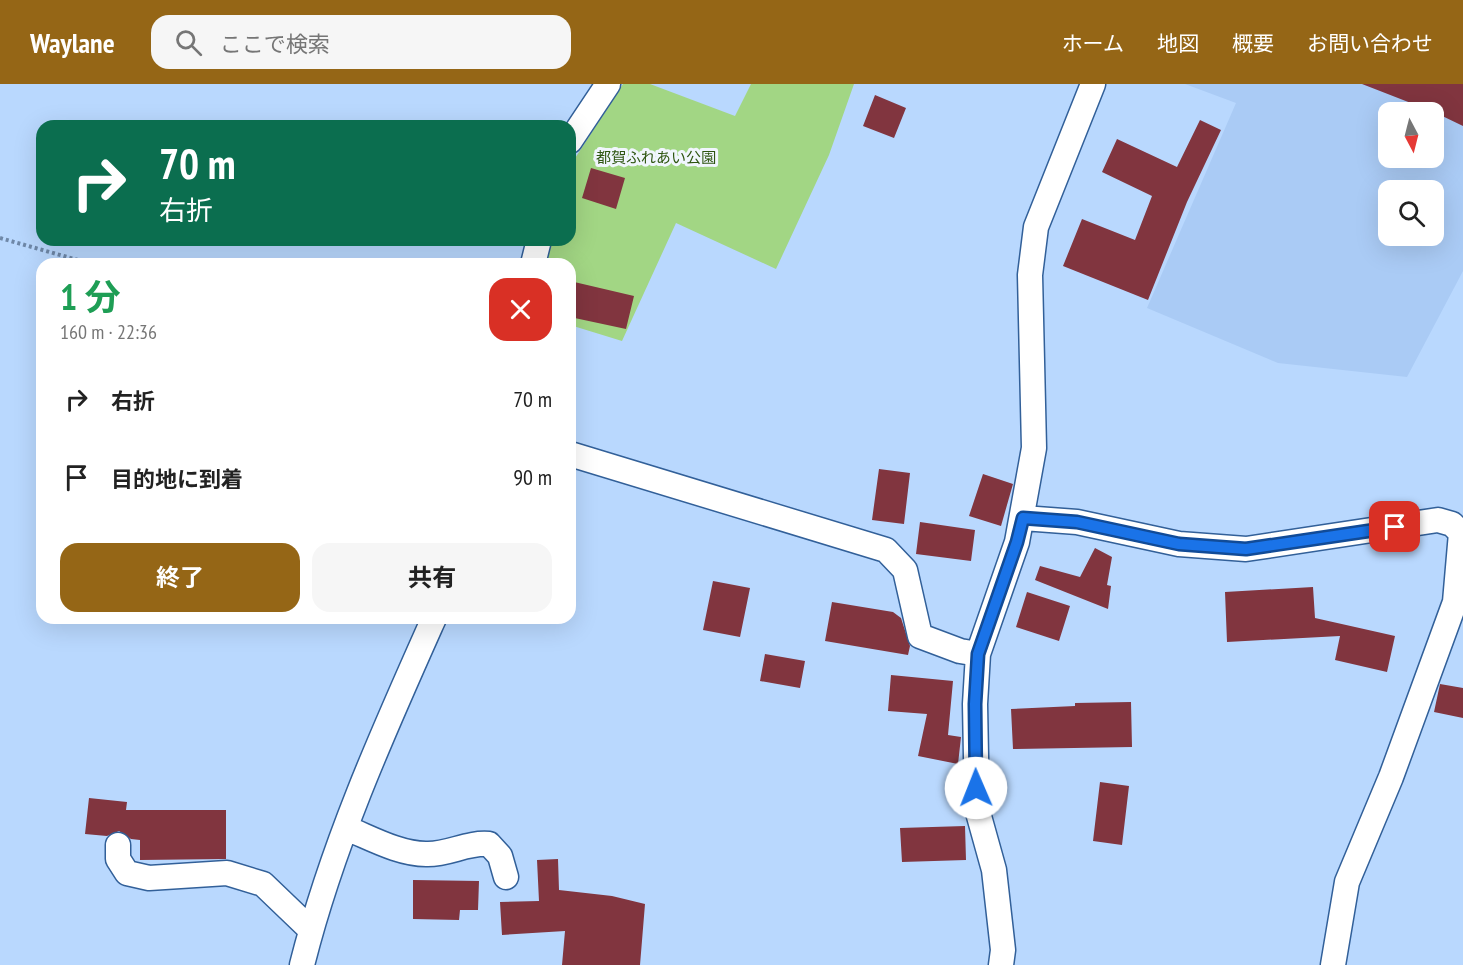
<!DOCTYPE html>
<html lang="ja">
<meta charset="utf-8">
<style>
:root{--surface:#fff;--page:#f6f6f6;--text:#222;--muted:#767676;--accent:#956616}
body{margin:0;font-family:"PT Sans Narrow","Noto Sans JP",sans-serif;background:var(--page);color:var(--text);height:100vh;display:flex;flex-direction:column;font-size:22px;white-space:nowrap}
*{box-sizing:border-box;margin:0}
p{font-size:20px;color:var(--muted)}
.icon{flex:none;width:33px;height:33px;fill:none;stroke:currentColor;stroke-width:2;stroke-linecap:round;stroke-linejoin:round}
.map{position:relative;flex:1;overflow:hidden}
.drawer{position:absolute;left:36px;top:174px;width:540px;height:366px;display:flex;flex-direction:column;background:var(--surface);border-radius:18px;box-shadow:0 6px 24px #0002}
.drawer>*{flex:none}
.banner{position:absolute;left:36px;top:36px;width:540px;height:126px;border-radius:18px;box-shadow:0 6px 24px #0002;background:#0b6e4f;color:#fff;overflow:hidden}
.needle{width:39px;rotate:173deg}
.fabs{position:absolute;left:1378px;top:18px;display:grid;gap:12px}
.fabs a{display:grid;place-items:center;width:66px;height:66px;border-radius:12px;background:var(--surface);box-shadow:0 6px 24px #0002;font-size:30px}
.pin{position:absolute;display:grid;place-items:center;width:51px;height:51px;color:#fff;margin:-26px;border-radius:12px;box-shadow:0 3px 9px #0006}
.me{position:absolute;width:66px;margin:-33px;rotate:359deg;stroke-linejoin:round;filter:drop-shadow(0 0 4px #0008)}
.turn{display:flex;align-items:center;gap:21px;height:126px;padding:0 24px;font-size:27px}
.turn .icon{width:78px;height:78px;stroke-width:2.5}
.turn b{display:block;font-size:42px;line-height:51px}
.round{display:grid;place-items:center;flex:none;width:63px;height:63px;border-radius:18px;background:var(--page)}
.head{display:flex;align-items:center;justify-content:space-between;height:102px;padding:0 24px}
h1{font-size:36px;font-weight:700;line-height:45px;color:#1e9e55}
.button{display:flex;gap:12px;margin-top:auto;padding:12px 24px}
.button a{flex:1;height:69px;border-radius:18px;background:var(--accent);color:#fff;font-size:24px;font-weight:700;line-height:69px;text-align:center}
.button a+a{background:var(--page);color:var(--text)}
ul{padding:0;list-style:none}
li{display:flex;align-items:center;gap:18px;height:78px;padding:0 24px}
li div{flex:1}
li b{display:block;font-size:22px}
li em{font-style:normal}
header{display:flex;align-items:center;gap:36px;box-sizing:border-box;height:84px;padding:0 30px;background:var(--accent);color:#fff}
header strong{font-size:28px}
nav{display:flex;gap:33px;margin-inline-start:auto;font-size:21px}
.search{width:420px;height:54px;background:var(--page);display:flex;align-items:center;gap:15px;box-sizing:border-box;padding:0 21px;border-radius:18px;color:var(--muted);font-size:22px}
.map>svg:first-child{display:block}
.built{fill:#aacbf5;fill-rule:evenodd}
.green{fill:#a2d684}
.building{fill:#81353f}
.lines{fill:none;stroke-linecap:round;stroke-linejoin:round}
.minor-casing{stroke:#326099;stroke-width:27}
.path{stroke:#6f88a8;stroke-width:4;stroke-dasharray:3 3;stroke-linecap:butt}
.minor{stroke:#fff;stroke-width:24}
.route-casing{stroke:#114b97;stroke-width:15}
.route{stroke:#1a73e8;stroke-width:10}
.labels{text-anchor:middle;stroke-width:6;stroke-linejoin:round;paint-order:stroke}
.park-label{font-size:15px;fill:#2e5510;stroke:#f1f6fd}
</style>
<header>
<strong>Waylane</strong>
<div class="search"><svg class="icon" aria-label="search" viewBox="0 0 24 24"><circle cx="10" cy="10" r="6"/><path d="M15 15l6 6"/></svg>ここで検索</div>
<nav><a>ホーム</a><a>地図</a><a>概要</a><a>お問い合わせ</a></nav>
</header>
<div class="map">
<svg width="1463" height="881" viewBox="0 0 1463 881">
<rect width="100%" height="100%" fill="#b9d8fe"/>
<path class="built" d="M1185 0H1463V187L1407 293 1278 279 1147 224 1236 19ZM1389 28H1434V74H1389ZM1389 106H1434V152H1389Z"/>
<path class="green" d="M623 0H650L735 32 751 0H854L829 71 776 185 676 139 622 257 570 241V180H546L552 156H570V82Z"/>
<path class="building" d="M1362 0H1463V42L1434 28Z
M875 11 906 24 894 54 863 42Z
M1200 36 1221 46 1187 118 1148 216 1063 182 1082 135 1135 156 1152 112 1102 88 1117 55 1177 83Z
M591 84 625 94 616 125 582 114Z
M570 197 634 212 626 245 570 233Z
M879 385 910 389 904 440 872 436Z
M983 390 1013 400 1001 442 969 432Z
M920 438 975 446 971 477 916 470Z
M1095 464 1112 473 1107 501 1111 502 1108 525 1035 496 1040 482 1080 493Z
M713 497 750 504 740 553 703 546Z
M1313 503 1315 534 1395 552 1387 588 1335 576 1340 552 1227 558 1225 508Z
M1027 508 1070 522 1059 557 1016 543Z
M832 518 893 528 901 534 910 562 908 571 825 557Z
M765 570 805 577 800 604 760 597Z
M891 591 953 597 948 651 961 653 958 680 918 672 927 630 888 627Z
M1440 600 1463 604V634L1434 628Z
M1131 618 1132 663 1013 665 1011 625 1075 622V619Z
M1100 698 1129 702 1122 761 1093 757Z
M89 714 127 718 126 726H226V775L140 776V756L131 755 119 747 107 752 85 750Z
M965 742 966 776 902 778 900 744Z
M558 775 559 806 612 812 645 820 640 881H562L565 847 502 851 500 818 539 817 537 776Z
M413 796 479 797 478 826H460L459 836 413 835Z"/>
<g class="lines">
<defs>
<path id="minor" d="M570 57 608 0
M533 180 539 156
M570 370 886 466 905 486 920 552 960 567 978 570
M1023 434 1077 438 1179 460 1246 465 1438 436 1452 440 1461 449 1455 518 1391 693 1347 798 1333 881
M346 744C371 754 399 770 426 770 448 771 467 758 489 760L500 772 506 793
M118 761V775L127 789 149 794 227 789 263 800 311 846
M302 881C332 761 384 646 434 534
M1001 881 1003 866 994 786 977 725 975 620 978 570 1017 458 1034 364 1030 191 1036 143 1093 0"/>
</defs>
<use href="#minor" class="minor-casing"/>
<path class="path" d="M0 154 92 180"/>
<use href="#minor" class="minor"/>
</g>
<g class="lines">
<defs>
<path id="route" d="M976 704 975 620 978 570 1017 458 1023 434 1077 438 1179 460 1246 465 1395 443"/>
</defs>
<use href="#route" class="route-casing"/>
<use href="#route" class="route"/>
</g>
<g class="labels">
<g class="park-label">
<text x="656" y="79">都賀ふれあい公園</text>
</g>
</g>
</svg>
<div class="fabs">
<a><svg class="needle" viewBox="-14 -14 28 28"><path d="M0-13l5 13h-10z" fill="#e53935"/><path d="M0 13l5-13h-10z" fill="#767676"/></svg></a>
<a><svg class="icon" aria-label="search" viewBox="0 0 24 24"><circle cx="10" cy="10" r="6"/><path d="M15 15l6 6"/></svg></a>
</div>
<div class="pin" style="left:1395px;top:443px;background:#d93025"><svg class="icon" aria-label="arrive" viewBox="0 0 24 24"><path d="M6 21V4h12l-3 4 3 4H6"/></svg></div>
<svg class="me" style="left:976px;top:704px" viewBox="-20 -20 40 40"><circle r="19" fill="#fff"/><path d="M0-13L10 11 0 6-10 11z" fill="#1a73e8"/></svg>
<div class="banner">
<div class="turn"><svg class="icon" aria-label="right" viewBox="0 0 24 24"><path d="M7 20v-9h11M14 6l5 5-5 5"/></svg><div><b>70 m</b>右折</div></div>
</div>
<section class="drawer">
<div class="head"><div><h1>1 分</h1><p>160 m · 22:36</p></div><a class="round" style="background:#d93025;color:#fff"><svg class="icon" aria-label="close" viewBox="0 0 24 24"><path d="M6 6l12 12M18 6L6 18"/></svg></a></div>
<ul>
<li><svg class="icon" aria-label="right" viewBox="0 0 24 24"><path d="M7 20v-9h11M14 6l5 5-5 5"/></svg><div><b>右折</b></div><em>70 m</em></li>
<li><svg class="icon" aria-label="arrive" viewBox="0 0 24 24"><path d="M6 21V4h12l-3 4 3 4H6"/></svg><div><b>目的地に到着</b></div><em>90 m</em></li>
</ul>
<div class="button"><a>終了</a><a>共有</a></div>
</section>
</div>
